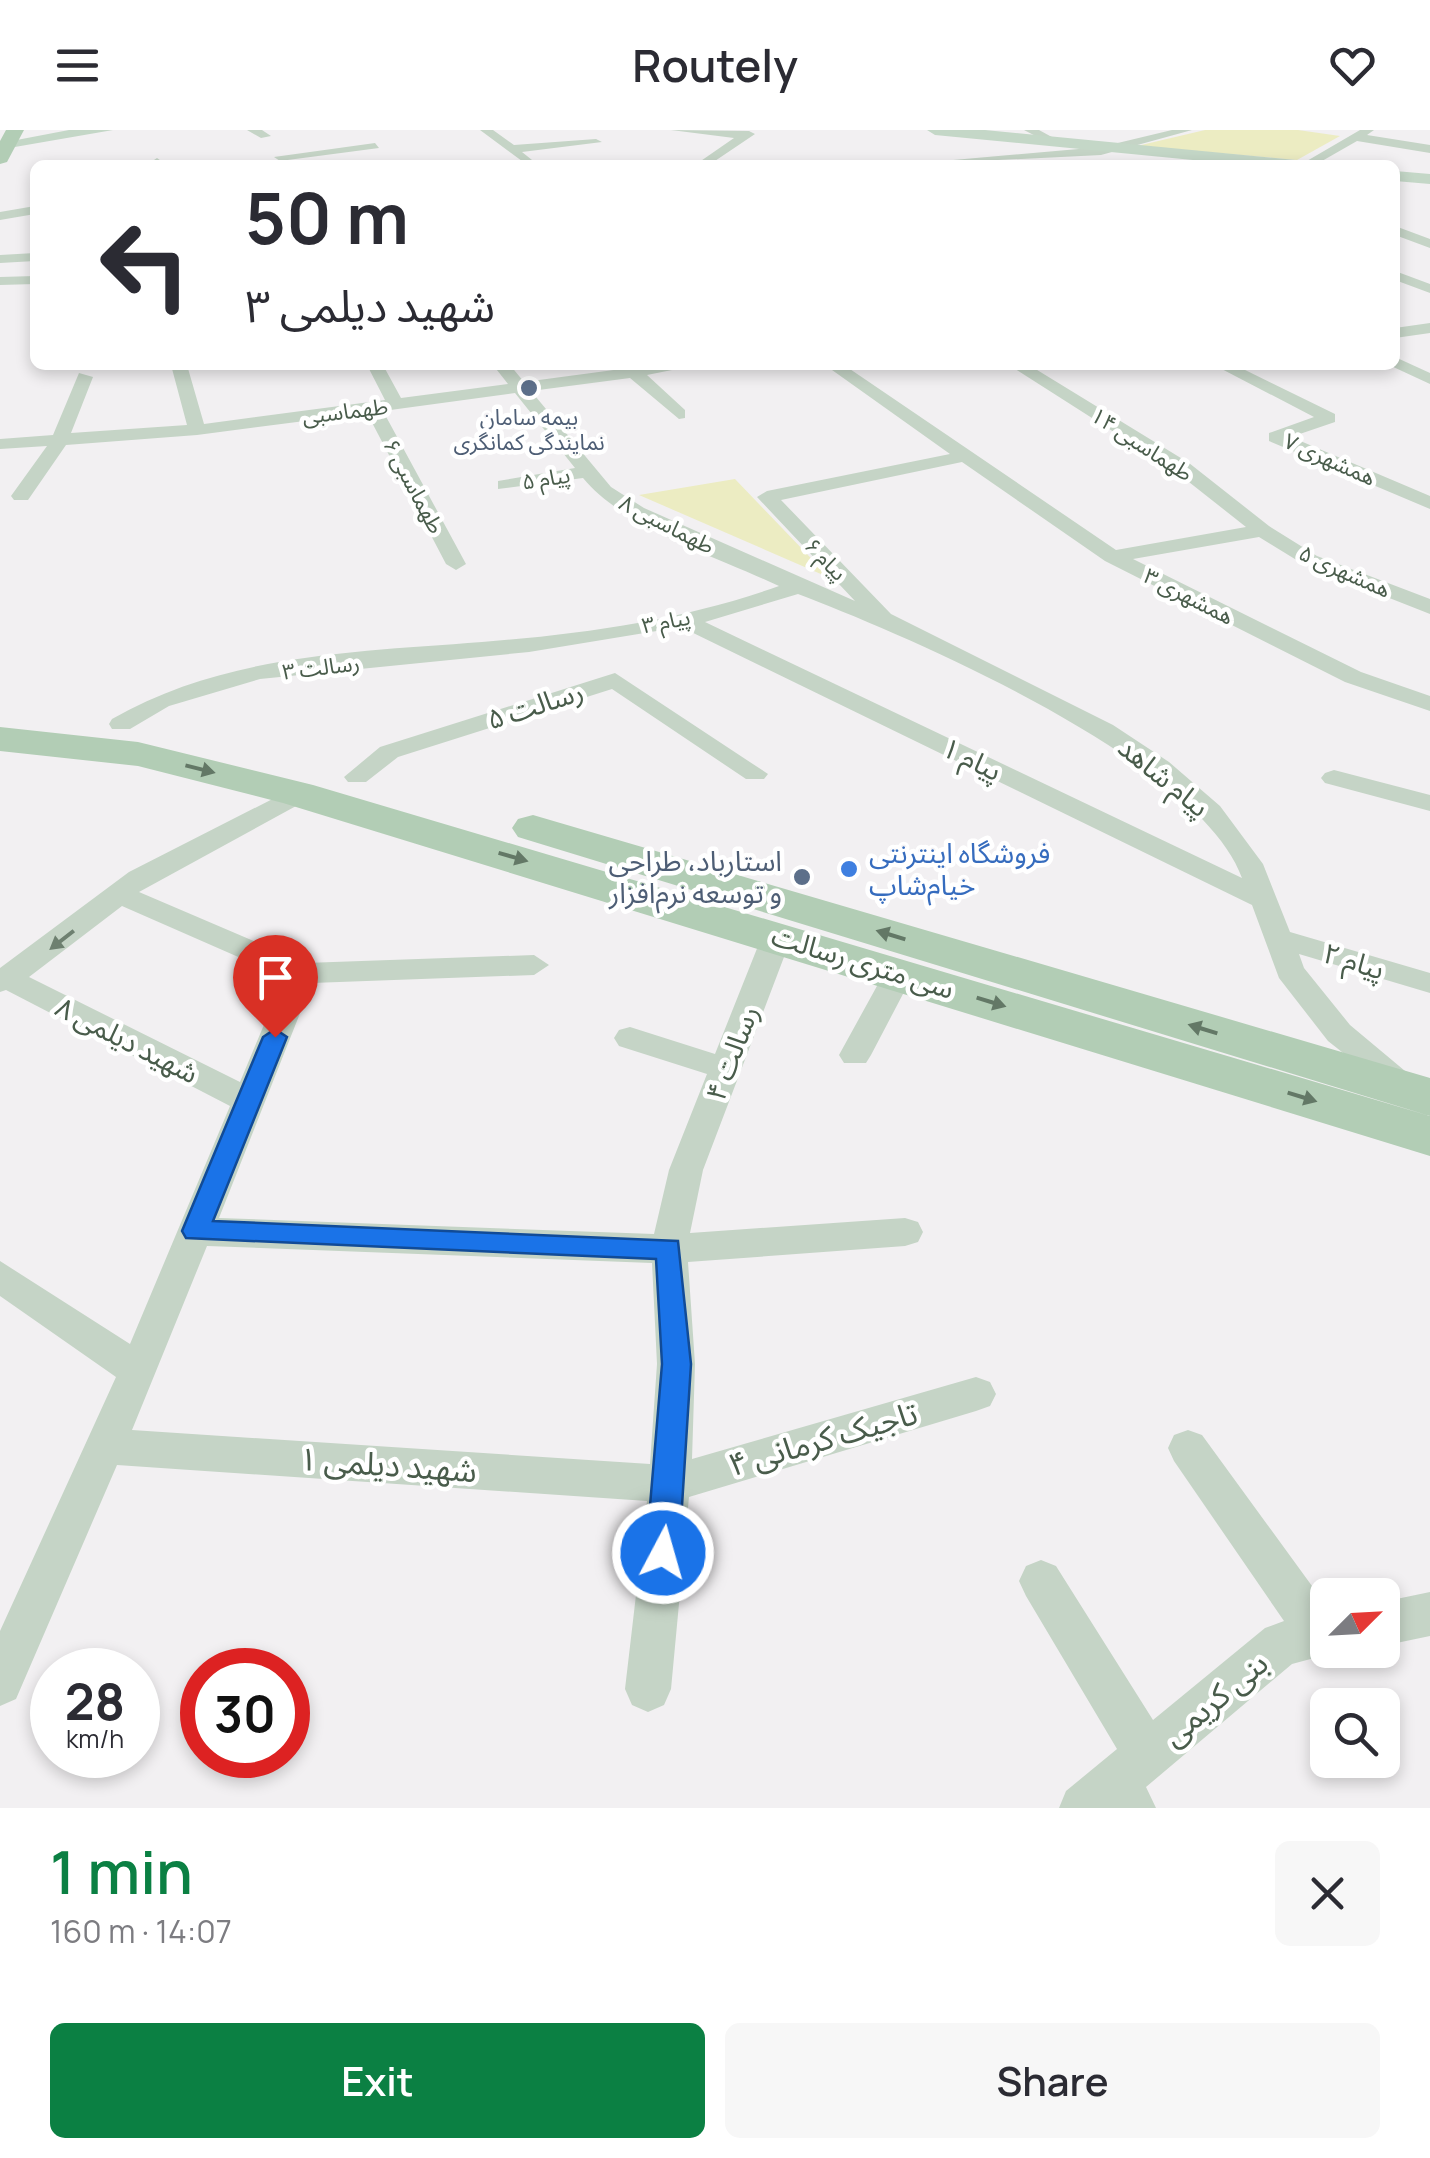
<!DOCTYPE html>
<meta charset="utf-8">
<style>
:root{--surface:#fff;--page:#f7f7f7;--text:#2b2b33;--muted:#7c7c81;--accent:#0b8043}
body{margin:0;font-family:Manrope,"Noto Sans Arabic",sans-serif;background:var(--page);color:var(--text);height:100vh;display:flex;flex-direction:column;font-size:38px;white-space:nowrap}
*{box-sizing:border-box;margin:0}
p{font-size:32px;color:var(--muted)}
.icon{flex:none;width:55px;height:55px;fill:none;stroke:currentColor;stroke-width:2;stroke-linecap:round;stroke-linejoin:round}
.map{position:relative;height:1678px;overflow:hidden}
.drawer{display:flex;flex-direction:column;background:var(--surface);flex:1}
.drawer>*{flex:none}
.banner{position:absolute;left:30px;top:30px;width:1370px;height:210px;border-radius:15px;box-shadow:0 5px 15px #0003;background:#fff;color:var(--text);overflow:hidden}
.needle{width:65px;rotate:66deg}
.controls{position:absolute;left:1310px;top:1448px;display:grid;gap:20px}
.controls a{display:grid;place-items:center;width:90px;height:90px;border-radius:15px;background:var(--surface);box-shadow:0 5px 15px #0003;font-size:50px}
.speed{position:absolute;left:30px;top:1518px;display:flex;gap:20px;font-size:50px;font-weight:700;text-align:center}
.speed>*{display:grid;place-content:center;width:130px;height:130px;border-radius:50%;background:var(--surface);box-shadow:0 5px 15px #0003;line-height:1}
.speed small{font-size:25px;font-weight:400}
.speed .limit{border:15px solid #d22;background:#fff;color:#111}
.pin{position:absolute;display:grid;place-items:center;width:85px;height:85px;color:#fff;margin:-102px -42px;border-radius:50% 50% 50% 0;rotate:-45deg;box-shadow:0 0 10px #0007}
.pin .icon{rotate:45deg}
.me{position:absolute;width:110px;margin:-55px;rotate:6deg;stroke-linejoin:round;filter:drop-shadow(0 0 8px #0008)}
.turn{display:flex;align-items:center;gap:35px;height:210px;padding:0 50px;font-size:45px}
.turn .icon{width:130px;height:130px;stroke-width:2.5}
.turn b{display:block;font-size:70px;line-height:85px}
.round{display:grid;place-items:center;flex:none;width:105px;height:105px;border-radius:15px;background:var(--page)}
.overview{display:flex;align-items:center;justify-content:space-between;height:170px;padding:0 50px}
h1{font-size:60px;font-weight:600;line-height:75px;color:var(--accent)}
.primary-button{display:flex;gap:20px;margin-top:auto;padding:20px 50px}
.primary-button a{flex:1;height:115px;border-radius:15px;background:var(--accent);color:#fff;font-size:40px;font-weight:600;line-height:115px;text-align:center}
.primary-button a+a{background:var(--page);color:var(--text)}
header{display:flex;justify-content:space-between;align-items:center;height:130px;padding:0 50px;background:var(--surface);font-size:45px;font-weight:600}
.map>svg:first-child{display:block}
.green{fill:#ececc2}
.lines{fill:none;stroke-linecap:round;stroke-linejoin:round}
.minor{fill:#c5d4c6;fill-rule:evenodd}
.secondary{fill:#c4d7c7;fill-rule:evenodd}
.primary{fill:#b2cdb5;fill-rule:evenodd}
.oneway{fill:#637866}
.oneway2{fill:#6e8070}
.route{fill:#1a73e8;stroke:#114b97;stroke-width:2.5}
.service-dot{fill:#5c6f8a;stroke:#fff;stroke-width:4}
.shop-dot{fill:#3f7fe0;stroke:#fff;stroke-width:4}
.labels{text-anchor:middle;stroke-width:9;stroke-linejoin:round;paint-order:stroke}
.far-street-label{font-size:22px;fill:#495c4b;stroke:#fff}
.far-service-label{font-size:22px;fill:#4e5e75;stroke:#fff}
.street-label{font-size:28px;fill:#495c4b;stroke:#fff}
.shop-label{font-size:28px;fill:#366cbe;stroke:#fff;text-anchor:start}
.service-label{font-size:28px;fill:#4e5e75;stroke:#fff;text-anchor:end}
.near-street-label{font-size:32px;fill:#495c4b;stroke:#fff}
</style>
<header><svg class="icon" aria-label="menu" viewBox="0 0 24 24"><path d="M4 6h16M4 12h16M4 18h16"/></svg>Routely<svg class="icon" aria-label="heart" viewBox="0 0 24 24"><path d="M12 20l-8-8c-3-5 5-10 8-4 3-6 11-1 8 4z"/></svg></header>
<div class="map">
<svg width="1430" height="1678" viewBox="0 0 1430 1678">
<rect width="100%" height="100%" fill="#f2f0f2"/>
<path class="green" d="M1205 0H1298L1340 6 1297 30 1137 16Z
M735 349 830 448 639 365Z"/>
<g class="lines">
<path class="minor" d="M247 0H262L271 6 261 8Z
M480 0H493L514 15 596 9 602 12 522 22 532 30 526 34Z
M671 0 749 1 755 4 709 35H695L734 8Z
M1024 0H1039L1061 12 1051 14Z
M1172 0H1192L1101 25 897 35 1101 17Z
M1360 0H1374L1367 5 1430 15V23L1357 11 1315 35H1300Z
M375 13 379 18 280 31 274 27Z
M1202 22 1230 32 1232 35 1198 29Z
M157 28 167 35H153L151 32Z
M35 76V84L0 90V82Z
M1395 96 1430 109V118L1395 105Z
M35 123V131L0 133V125Z
M1395 141 1430 154V163L1395 150Z
M35 146V154L0 155V147Z
M1430 193V203L1395 208V198Z
M1395 227 1430 243V254L1389 235H1395Z
M171 235H187L204 294 385 270 367 235H383L401 268 508 254 493 235H510L524 252 651 235H697L647 245 685 280V288L679 289 630 248 531 261 611 357 644 378 855 471 757 367 767 361 950 324 825 235H844L1116 420 1246 397 1175 341 1009 235H1029L1189 333 1269 396 1317 426 1430 469V484L1303 434 1259 407 1133 429 1361 542 1430 566V581L1345 552 1105 431 962 332 781 370 891 484 1113 595 1169 632 1220 676 1263 734 1290 802 1430 843V863L1299 824 1304 838 1350 895 1423 956 1419 964H1395L1328 911 1279 848 1252 775 681 497 529 522 260 549 169 576 130 599H112L109 594 112 589C225 524 355 522 482 512 583 504 684 490 779 456 720 428 624 398 583 348L498 359V351L575 338 515 263 383 281 466 434 456 440 446 434 367 283 197 305 66 315 28 370H14L11 366 47 316 0 319V309L53 305 79 243 93 247 71 303 187 295ZM798 464C911 507 1200 631 1242 748L705 492Z
M1214 235H1235L1335 284V292L1291 307 1430 366V379L1269 311V303L1314 287Z
M615 543 768 644 764 649H746L612 559 398 627 366 652H348L344 647 380 617Z
M1334 640 1430 665V681L1325 653 1321 648 1325 643Z
M298 656 307 658 311 664 307 670 139 762 305 833 534 825 549 835 534 845 312 853 219 1088 654 1104 669 1040 707 944 619 916 614 908 619 900 630 897 715 924 762 806 777 797 792 806 703 1040 690 1103 905 1088 918 1092 923 1102 918 1112 905 1116 688 1132 695 1234 692 1329 976 1247 990 1252 996 1264 990 1276 976 1281 689 1367 671 1559 664 1575 648 1582 632 1575 625 1559 647 1371 117 1335 16 1569 0 1576V1501L116 1247 0 1166V1131L130 1214 230 976 6 860 0 862V838L129 742ZM122 776 284 847 240 952 29 847ZM207 1116 652 1133 657 1234 650 1334 132 1300Z
M899 833 914 843 871 925 866 933H844L839 925 888 836Z
M1188 1300 1202 1305 1328 1478V1520H1344L1292 1534 1146 1657 1156 1678H1059L1066 1661 1117 1619 1026 1466 1019 1451 1026 1436 1041 1430 1056 1436 1153 1590 1265 1498 1284 1491 1174 1331 1168 1318 1174 1305Z
M1430 1462V1506L1382 1516V1472Z"/>
<path class="secondary" d="M69 0H113L9 18 1 13Z
M927 0H985L1296 30 1305 35H1244L935 5Z
M1395 41 1430 44V54L1395 51Z"/>
<path class="primary" d="M6 0H24L7 32 0 34V11Z
M0 597 138 612 313 655 1430 986V1026L283 673 138 636 0 621Z
M533 685 1430 948V986L518 707 512 698 518 689Z"/>
</g>
<defs><path id="oneway-solid" d="M-6-.8H1V-3.2L6.5 0L1 3.2V.8H-6Z" transform="scale(2.5)"/></defs>
<g class="oneway">
<use href="#oneway-solid" transform="translate(200 639) rotate(14)"/>
<use href="#oneway-solid" transform="translate(513 727) rotate(16)"/>
<use href="#oneway-solid" transform="translate(891 805) rotate(-163)"/>
<use href="#oneway-solid" transform="translate(991 872) rotate(17)"/>
<use href="#oneway-solid" transform="translate(1203 899) rotate(-163)"/>
<use href="#oneway-solid" transform="translate(1302 967) rotate(17)"/>
</g>
<use class="oneway2" href="#oneway-solid" transform="translate(62 810) rotate(142)"/>
<path class="route" d="M275 899 287 907 213 1091 678 1111 691 1234 679 1423 674 1434 663 1438 651 1434 646 1423 662 1234 656 1129 186 1108 182 1101 263 907Z"/>
<g class="service-dot">
<circle cx="529" cy="258" r="10"/>
<circle cx="802" cy="747" r="10"/>
</g>
<circle class="shop-dot" cx="849" cy="739" r="10"/>
<g class="labels">
<g class="far-street-label">
<text transform="translate(345 281) rotate(-7)" y="8">طهماسبی</text>
<text transform="translate(1142 314) rotate(33)" y="8">۱۴ طهماسبی</text>
<text transform="translate(1330 329) rotate(24)" y="8">۷ همشهری</text>
<text transform="translate(546 348) rotate(-9)" y="8">۵ پیام</text>
<text transform="translate(414 356) rotate(62)" y="8">۶ طهماسبی</text>
<text transform="translate(667 394) rotate(27)" y="8">۸ طهماسبی</text>
<text transform="translate(826 429) rotate(46)" y="8">۶ پیام</text>
<text transform="translate(1345 441) rotate(24)" y="8">۵ همشهری</text>
<text transform="translate(1189 466) rotate(27)" y="8">۳ همشهری</text>
<text transform="translate(666 491) rotate(-11)" y="8">۳ پیام</text>
<text transform="translate(321 537) rotate(-7)" y="8">۳ رسالت</text>
</g>
<g class="far-service-label">
<text x="529" y="295">بیمه سامان<tspan x="529" dy="25">نمایندگی کمانگری</tspan></text>
</g>
<g class="street-label">
<text transform="translate(535 575) rotate(-18)" y="10">۵ رسالت</text>
<text transform="translate(972 629) rotate(26)" y="10">۱ پیام</text>
<text transform="translate(1164 647) rotate(39)" y="10">پیام شاهد</text>
<text transform="translate(1354 831) rotate(17)" y="10">۲ پیام</text>
<text transform="translate(863 832) rotate(17)" y="10">سی متری رسالت</text>
<text transform="translate(127 910) rotate(27)" y="10">۸ شهید دیلمی</text>
<text transform="translate(732 923) rotate(-69)" y="10">۴ رسالت</text>
</g>
<g class="shop-label">
<text x="869" y="733">فروشگاه اینترنتی<tspan x="869" dy="32">خیام‌شاپ</tspan></text>
</g>
<g class="service-label">
<text x="782" y="741">استارباد، طراحی<tspan x="782" dy="32">و توسعه نرم‌افزار</tspan></text>
</g>
<g class="near-street-label">
<text transform="translate(823 1309) rotate(-16)" y="11">تاجیک کرمانی ۴</text>
<text transform="translate(388 1335) rotate(4)" y="11">شهید دیلمی ۱</text>
<text transform="translate(1215 1569) rotate(-40)" y="11">بنی کریمی</text>
</g>
</g>
</svg>
<div class="controls">
<a><svg class="needle" viewBox="-14 -14 28 28"><path d="M0-13l5 13h-10z" fill="#e53935"/><path d="M0 13l5-13h-10z" fill="#7c7c81"/></svg></a>
<a><svg class="icon" aria-label="search" viewBox="0 0 24 24"><circle cx="10" cy="10" r="6"/><path d="M15 15l6 6"/></svg></a>
</div>
<div class="speed"><div>28<small>km/h</small></div><div class="limit">30</div></div>
<div class="pin" style="left:275px;top:907px;background:#d93025"><svg class="icon" aria-label="arrive" viewBox="0 0 24 24"><path d="M6 21V4h12l-3 4 3 4H6"/></svg></div>
<svg class="me" style="left:663px;top:1423px" viewBox="-20 -20 40 40"><circle r="17" fill="#1a73e8" stroke="#fff" stroke-width="3"/><path d="M0-11L8 9 0 5-8 9z" fill="#fff"/></svg>
<div class="banner">
<div class="turn"><svg class="icon" aria-label="left" viewBox="0 0 24 24"><path d="M17 20v-9H6M10 6l-5 5 5 5"/></svg><div><b>50 m</b>شهید دیلمی ۳</div></div>
</div>
</div>
<section class="drawer">
<div class="overview"><div><h1>1 min</h1><p>160 m · 14:07</p></div><a class="round"><svg class="icon" aria-label="close" viewBox="0 0 24 24"><path d="M6 6l12 12M18 6L6 18"/></svg></a></div>
<div class="primary-button"><a>Exit</a><a>Share</a></div>
</section>
